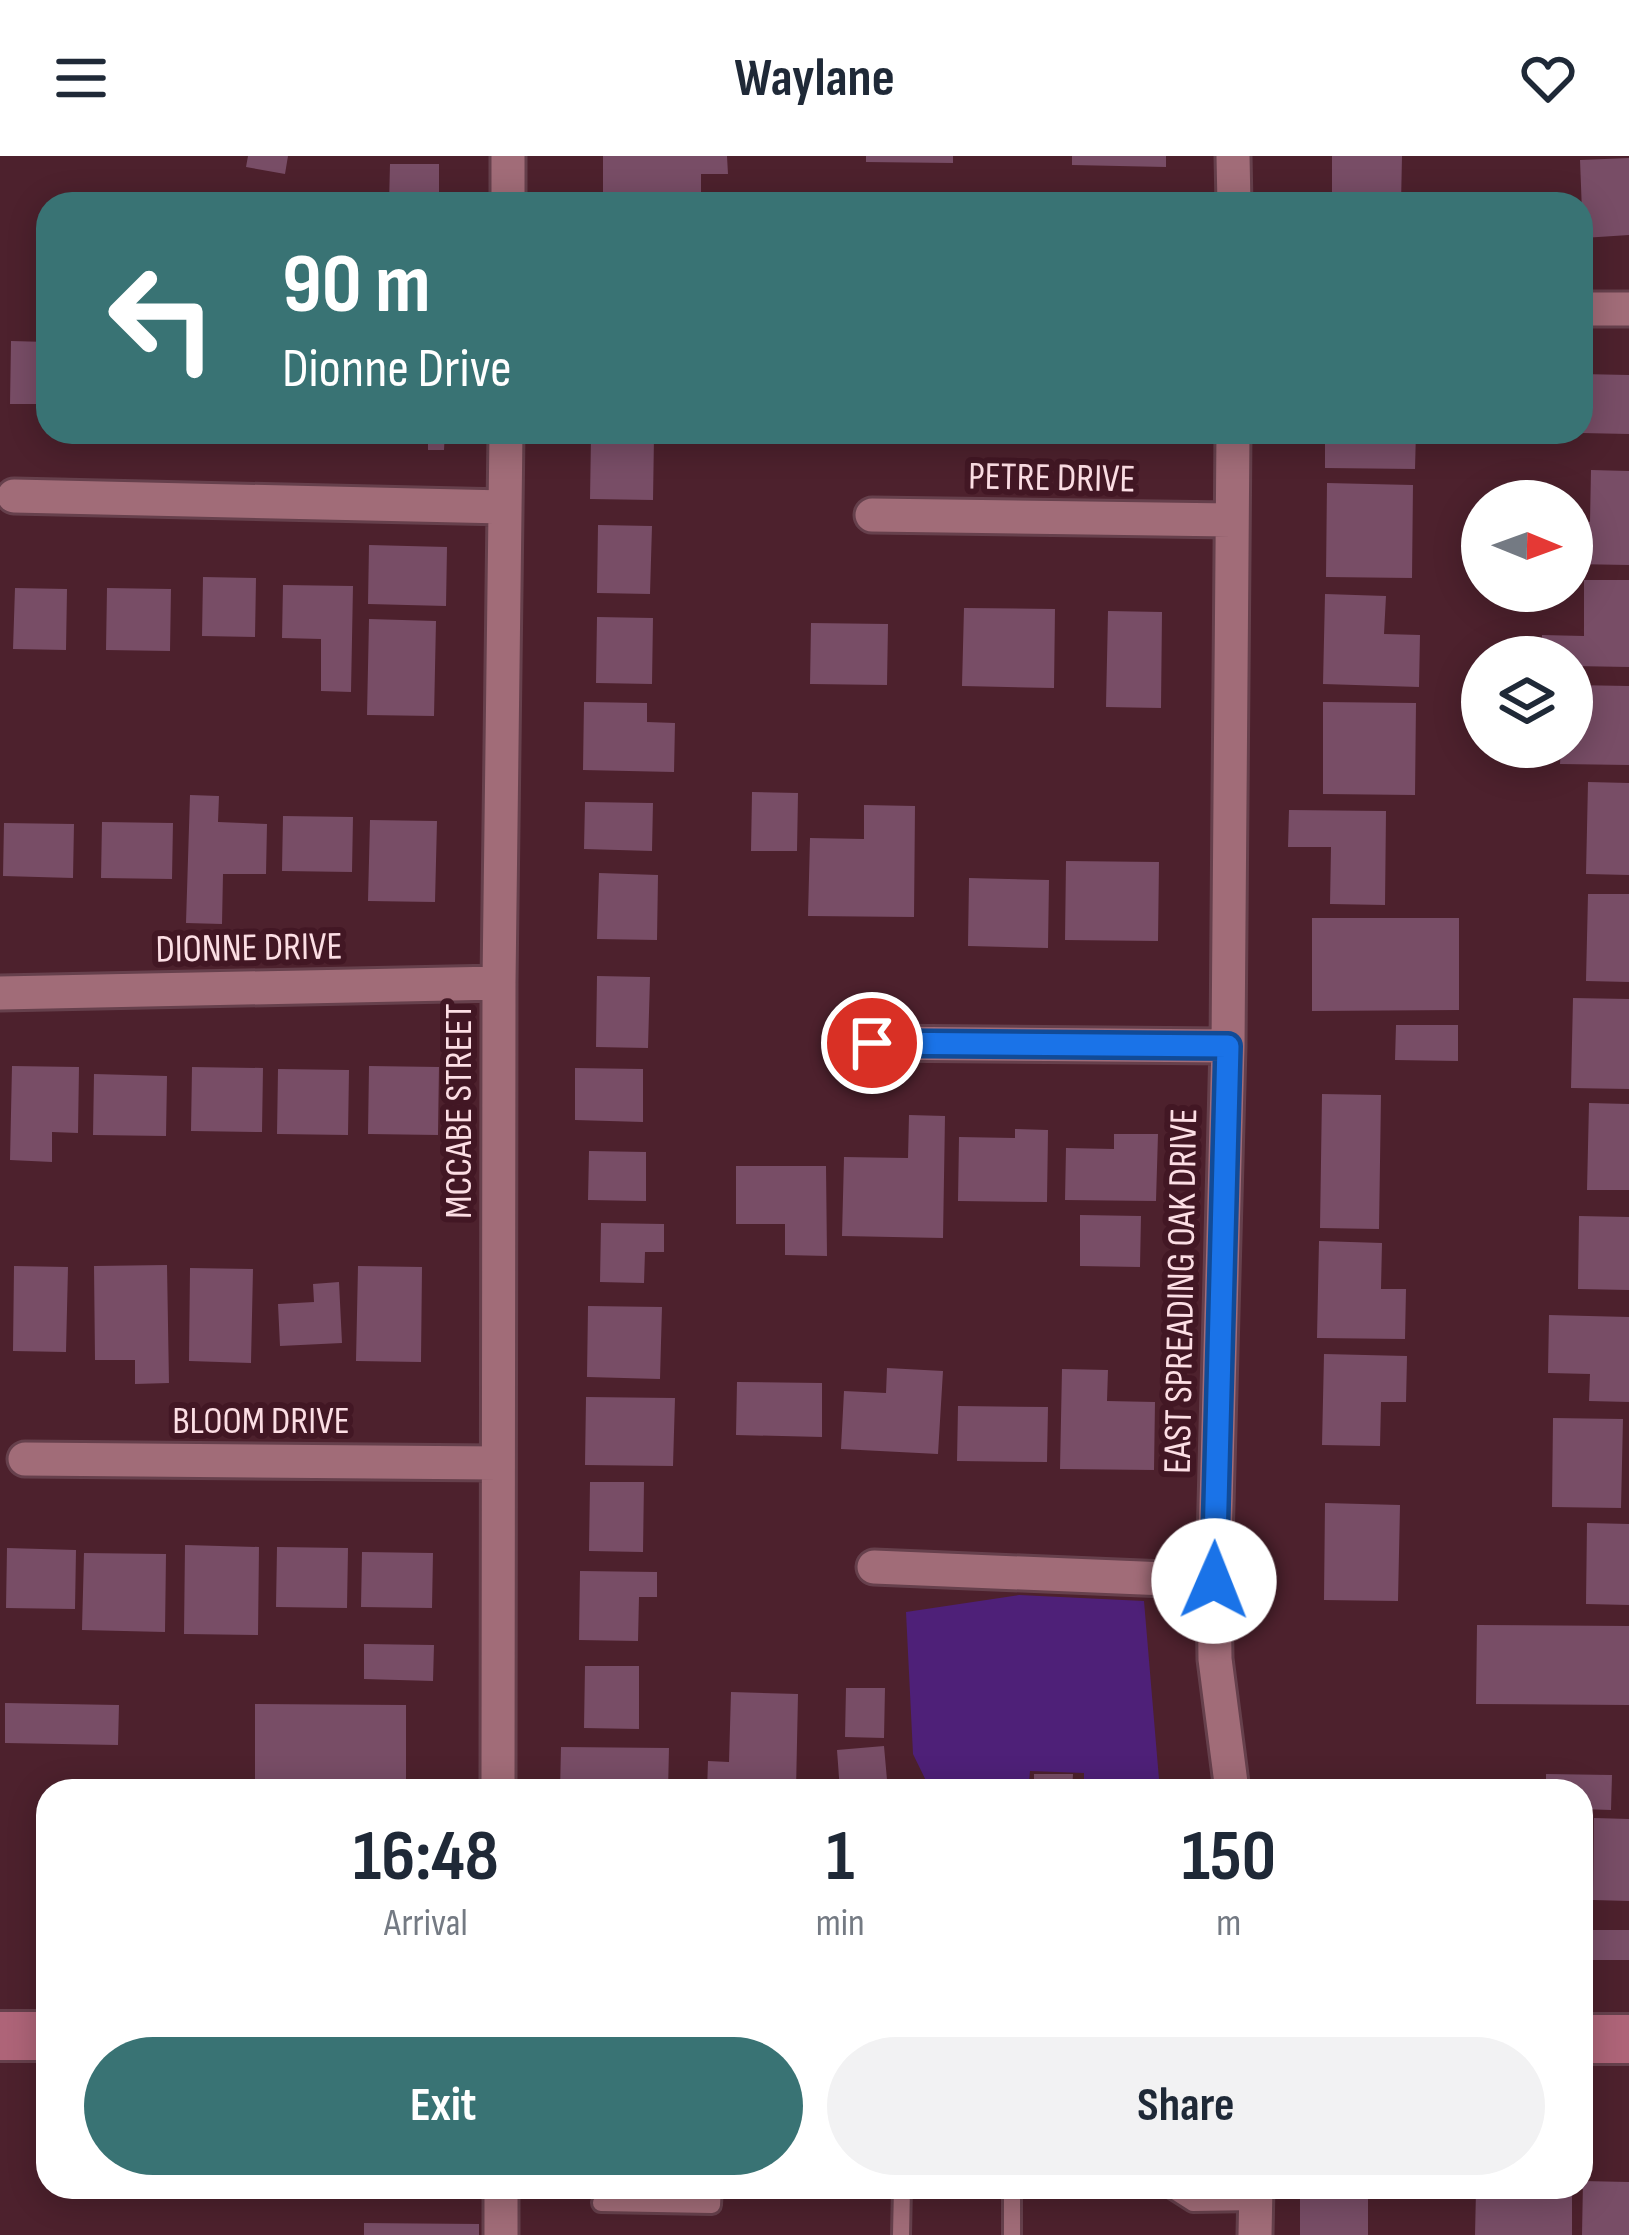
<!DOCTYPE html>
<style>
:root{--surface:#fff;--page:#f2f2f3;--text:#1f2937;--muted:#747a83;--accent:#397374}
body{margin:0;font-family:"Sofia Sans Condensed",sans-serif;background:var(--page);color:var(--text);height:100vh;display:flex;flex-direction:column;font-size:45px;white-space:nowrap}
*{box-sizing:border-box;margin:0}
p{font-size:39px;color:var(--muted)}
.icon{flex:none;width:66px;height:66px;fill:none;stroke:currentColor;stroke-width:2;stroke-linecap:round;stroke-linejoin:round}
.map{position:relative;flex:1;overflow:hidden}
.details{position:absolute;left:36px;top:1623px;width:1557px;height:420px;display:flex;flex-direction:column;background:var(--surface);border-radius:36px;box-shadow:0 6px 30px #0003}
.details>*{flex:none}
.guide{position:absolute;left:36px;top:36px;width:1557px;height:252px;border-radius:36px;box-shadow:0 6px 30px #0003;background:#397374;color:#fff;overflow:hidden}
.needle{width:78px;rotate:91deg}
.tools{position:absolute;left:1461px;top:324px;display:grid;gap:24px}
.tools a{display:grid;place-items:center;width:132px;height:132px;border-radius:50%;background:var(--surface);box-shadow:0 6px 30px #0003;font-size:60px}
.pin{position:absolute;display:grid;place-items:center;width:102px;height:102px;color:#fff;margin:-51px;border:6px solid #fff;border-radius:50%;box-shadow:0 3px 12px #0007}
.me{position:absolute;width:132px;margin:-66px;rotate:1deg;stroke-linejoin:round;filter:drop-shadow(0 0 9px #0008)}
.turn{display:flex;align-items:center;gap:42px;height:252px;padding:0 48px;font-size:54px}
.turn .icon{width:156px;height:156px;stroke-width:2.5}
.turn b{display:block;font-size:84px;line-height:102px}
.eta{display:flex;justify-content:space-evenly;align-items:center;height:204px;text-align:center}
.eta b{font-size:72px;font-weight:700;line-height:84px}
.cta{display:flex;gap:24px;margin-top:auto;padding:24px 48px}
.cta a{flex:1;height:138px;border-radius:72px;background:var(--accent);color:#fff;font-size:48px;font-weight:700;line-height:138px;text-align:center}
.cta a+a{background:var(--page);color:var(--text)}
header{display:flex;justify-content:space-between;align-items:center;height:156px;padding:0 48px;background:var(--surface);font-size:54px;font-weight:700}
.map>svg:first-child{display:block}
.green{fill:#4e2078}
.building{fill:#784d66}
.lines{fill:none;stroke-linecap:round;stroke-linejoin:round}
.service-casing{stroke:#66404c;stroke-width:22}
.minor-casing{stroke:#66404c;stroke-width:39}
.secondary-casing{stroke:#66404c;stroke-width:54}
.service{stroke:#a16c78;stroke-width:16}
.minor{stroke:#a16c78;stroke-width:33}
.secondary{stroke:#ae6478;stroke-width:48}
.route-casing{stroke:#114b97;stroke-width:30}
.route{stroke:#1a73e8;stroke-width:21}
.labels{text-anchor:middle;stroke-width:12;stroke-linejoin:round;paint-order:stroke}
.street-label{font-size:39px;fill:#fcdee4;stroke:#421724}
</style>
<header><svg class="icon" aria-label="menu" viewBox="0 0 24 24"><path d="M4 6h16M4 12h16M4 18h16"/></svg>Waylane<svg class="icon" aria-label="heart" viewBox="0 0 24 24"><path d="M12 20l-8-8c-3-5 5-10 8-4 3-6 11-1 8 4z"/></svg></header>
<div class="map">
<svg width="1629" height="2079" viewBox="0 0 1629 2079">
<rect width="100%" height="100%" fill="#4d212d"/>
<path class="green" d="M1019 1439 1144 1445 1160 1635H1084V1617L1030 1615 1029 1626 989 1625 988 1635H931L913 1598 906 1456Z"/>
<path class="building" d="M248 0H288L285 18 246 11Z
M603 0H727L728 18H701V48H603Z
M866 0H953V7L866 6Z
M1072 0H1166V11L1072 9Z
M1332 0H1402L1401 48H1332Z
M1629 2V79L1583 82 1580 4Z
M390 8H439V48H389Z
M11 185 48 186V248H10Z
M1581 218 1629 219V278L1581 277Z
M428 276H445L444 294H428Z
M1325 276H1416L1415 313 1325 312Z
M591 280 654 281 653 344 590 343Z
M1591 314 1629 315V409L1572 408V365L1590 366Z
M1327 327 1413 329 1412 422 1326 421Z
M598 369 652 370 650 438 597 437Z
M369 389 447 391 446 450 368 448Z
M203 421 256 422 255 481 202 480Z
M1584 424H1629V511L1572 510V501H1542V479L1584 480Z
M283 429 353 430 351 536 321 535V483L282 482Z
M15 432 67 433 66 494 13 493Z
M107 432 171 433 170 495 106 494Z
M1325 438 1386 440 1384 478 1420 479 1419 531 1323 528Z
M964 452 1055 453 1054 532 962 530Z
M1108 455 1162 456 1161 552 1106 551Z
M597 461 653 462 652 528 596 527Z
M369 463 436 465 434 560 367 559Z
M811 467 888 468 887 529 810 528Z
M1572 529 1629 530V609L1560 608 1561 591H1572Z
M584 546 647 547V566L675 567 674 616 583 614Z
M1323 546 1416 547 1415 639 1323 638Z
M1588 626 1629 627V719L1586 718Z
M752 636 798 637 797 695H751Z
M190 639 219 640 218 666 267 668 266 718H223L222 768 186 767Z
M585 646 653 647 652 695 584 693Z
M864 649 915 650 914 761 808 760 810 682 864 683Z
M1289 654 1386 655 1385 749 1330 748 1331 691H1288Z
M283 660 353 661 352 716 282 715Z
M370 664 437 665 435 746 368 745Z
M102 666 173 667 172 723 101 722Z
M4 667 74 668 73 722 3 720Z
M1066 705 1159 706 1158 785 1065 784Z
M599 717 658 719 657 784 597 783Z
M969 722 1049 724 1048 792 968 790Z
M1588 738H1629V826L1586 825Z
M1312 762H1459V854L1312 855Z
M597 820 650 821 648 892 596 891Z
M1573 842 1629 843V933L1571 932Z
M1396 869H1458V905L1395 904Z
M12 910 79 911 78 977 52 976V1006L10 1004Z
M369 910 439 911 438 979 368 978Z
M192 911 263 912 262 976 191 975Z
M575 912 643 913V966L575 964Z
M278 913 349 914 348 979 277 978Z
M94 918 167 920 166 980 93 979Z
M1322 938 1381 939 1379 1073 1320 1072Z
M1589 947 1629 948V1034H1587Z
M909 959 945 960 943 1082 842 1080 844 1001 908 1002Z
M1015 973 1048 974 1047 1046 958 1045 959 981 1015 982Z
M1114 978H1158L1156 1045 1065 1044 1066 992 1114 993Z
M589 995 646 996V1045L588 1044Z
M736 1010H826L827 1100 785 1099V1068H736Z
M1080 1059 1141 1060 1140 1111 1080 1110Z
M1579 1060 1629 1061V1134L1578 1133Z
M601 1067 664 1068V1096H645L644 1127 600 1126Z
M1319 1085 1382 1087 1381 1133H1406L1405 1183 1317 1182Z
M167 1109 169 1227 135 1228V1204H95L94 1110Z
M14 1110 68 1111 66 1196 13 1195Z
M358 1110 422 1111 421 1206 356 1205Z
M190 1112 253 1113 251 1207 189 1205Z
M339 1126 342 1187 280 1190 278 1148 314 1146 313 1128Z
M588 1150 662 1151 660 1223 587 1221Z
M1549 1159 1629 1161V1246L1589 1245 1590 1218 1548 1217Z
M1324 1198 1407 1200 1406 1246H1381L1380 1290 1322 1289Z
M887 1212 943 1215 938 1298 841 1293 844 1235 886 1237Z
M1062 1213 1108 1214 1107 1245 1155 1246 1154 1314 1060 1313Z
M737 1226 822 1227V1281L736 1279Z
M586 1241 675 1242 673 1310 585 1309Z
M958 1250 1048 1251 1047 1306 957 1305Z
M1553 1262 1623 1263 1621 1352 1552 1351Z
M590 1326H644L643 1396 589 1395Z
M1325 1347 1400 1349 1398 1445 1324 1444Z
M1587 1367 1629 1368V1449L1586 1448Z
M185 1389 259 1391 258 1479 184 1478Z
M277 1391 348 1392 347 1452 276 1451Z
M7 1392 76 1394 75 1453 6 1452Z
M362 1396 433 1397 432 1452 361 1451Z
M84 1397 166 1398 165 1476 82 1474Z
M580 1415 657 1416V1441H639L638 1485 579 1484Z
M1477 1469 1629 1470V1549L1476 1548Z
M364 1488 434 1489 433 1525 364 1523Z
M585 1510H639V1573L584 1572Z
M846 1532H885L884 1582 845 1581Z
M731 1536 798 1538 796 1635H707L708 1605 729 1606Z
M5 1547 119 1549 118 1589 5 1587Z
M255 1548 406 1549V1635H255Z
M884 1590 888 1635H840L837 1594Z
M561 1591 669 1592 668 1635H560Z
M1034 1618H1073L1072 1635H992V1629L1034 1630Z
M1546 1618 1612 1619 1611 1654 1581 1653V1635H1546Z
M1594 1662 1629 1663V1745L1593 1744Z
M1590 1774H1629V1804H1590Z
M1583 2025 1629 2026V2079H1582Z
M1300 2031H1368V2079H1300Z
M1476 2034 1572 2036V2079H1475Z
M364 2067 479 2068V2079H364Z"/>
<g class="lines">
<defs>
<path id="service" d="M1168 2031 1193 2047 1256 2046
M601 2047 712 2049 713 2031
M901 2079 902 2031
M1012 2079V2031"/>
<path id="minor" d="M1233 0 1234 48
M508 48V0
M1581 153H1629
M14 340 505 351
M872 359 1231 364
M0 837 499 827
M872 887 1228 890
M25 1303 497 1307
M874 1411 1214 1425
M498 1635 499 827 506 276
M1232 1635 1215 1503 1214 1425 1228 890 1233 276
M501 2031V2079
M1255 2079 1256 2031"/>
<path id="secondary" d="M0 1880H48
M1581 1883H1629"/>
</defs>
<use href="#service" class="service-casing"/>
<use href="#minor" class="minor-casing"/>
<use href="#secondary" class="secondary-casing"/>
<use href="#service" class="service"/>
<use href="#minor" class="minor"/>
<use href="#secondary" class="secondary"/>
</g>
<g class="lines">
<defs>
<path id="route" d="M872 887 1228 890 1214 1425"/>
</defs>
<use href="#route" class="route-casing"/>
<use href="#route" class="route"/>
</g>
<g class="labels">
<g class="street-label">
<text transform="translate(1052 320) rotate(1)" y="14">PETRE DRIVE</text>
<text transform="translate(249 790) rotate(-1)" y="14">DIONNE DRIVE</text>
<text transform="translate(457 955) rotate(-90)" y="14">MCCABE STREET</text>
<text transform="translate(1179 1135) rotate(-89)" y="14">EAST SPREADING OAK DRIVE</text>
<text x="261" y="1277">BLOOM DRIVE</text>
</g>
</g>
</svg>
<div class="tools">
<a><svg class="needle" viewBox="-14 -14 28 28"><path d="M0-13l5 13h-10z" fill="#e53935"/><path d="M0 13l5-13h-10z" fill="#747a83"/></svg></a>
<a><svg class="icon" aria-label="layers" viewBox="0 0 24 24"><path d="M12 4l9 5-9 5-9-5zM3 14l9 5 9-5"/></svg></a>
</div>
<div class="pin" style="left:872px;top:887px;background:#d93025"><svg class="icon" aria-label="arrive" viewBox="0 0 24 24"><path d="M6 21V4h12l-3 4 3 4H6"/></svg></div>
<svg class="me" style="left:1214px;top:1425px" viewBox="-20 -20 40 40"><circle r="19" fill="#fff"/><path d="M0-13L10 11 0 6-10 11z" fill="#1a73e8"/></svg>
<div class="guide">
<div class="turn"><svg class="icon" aria-label="left" viewBox="0 0 24 24"><path d="M17 20v-9H6M10 6l-5 5 5 5"/></svg><div><b>90 m</b>Dionne Drive</div></div>
</div>
<section class="details">
<div class="eta">
<div><b>16:48</b><p>Arrival</p></div>
<div><b>1</b><p>min</p></div>
<div><b>150</b><p>m</p></div>
</div>
<div class="cta"><a>Exit</a><a>Share</a></div>
</section>
</div>
